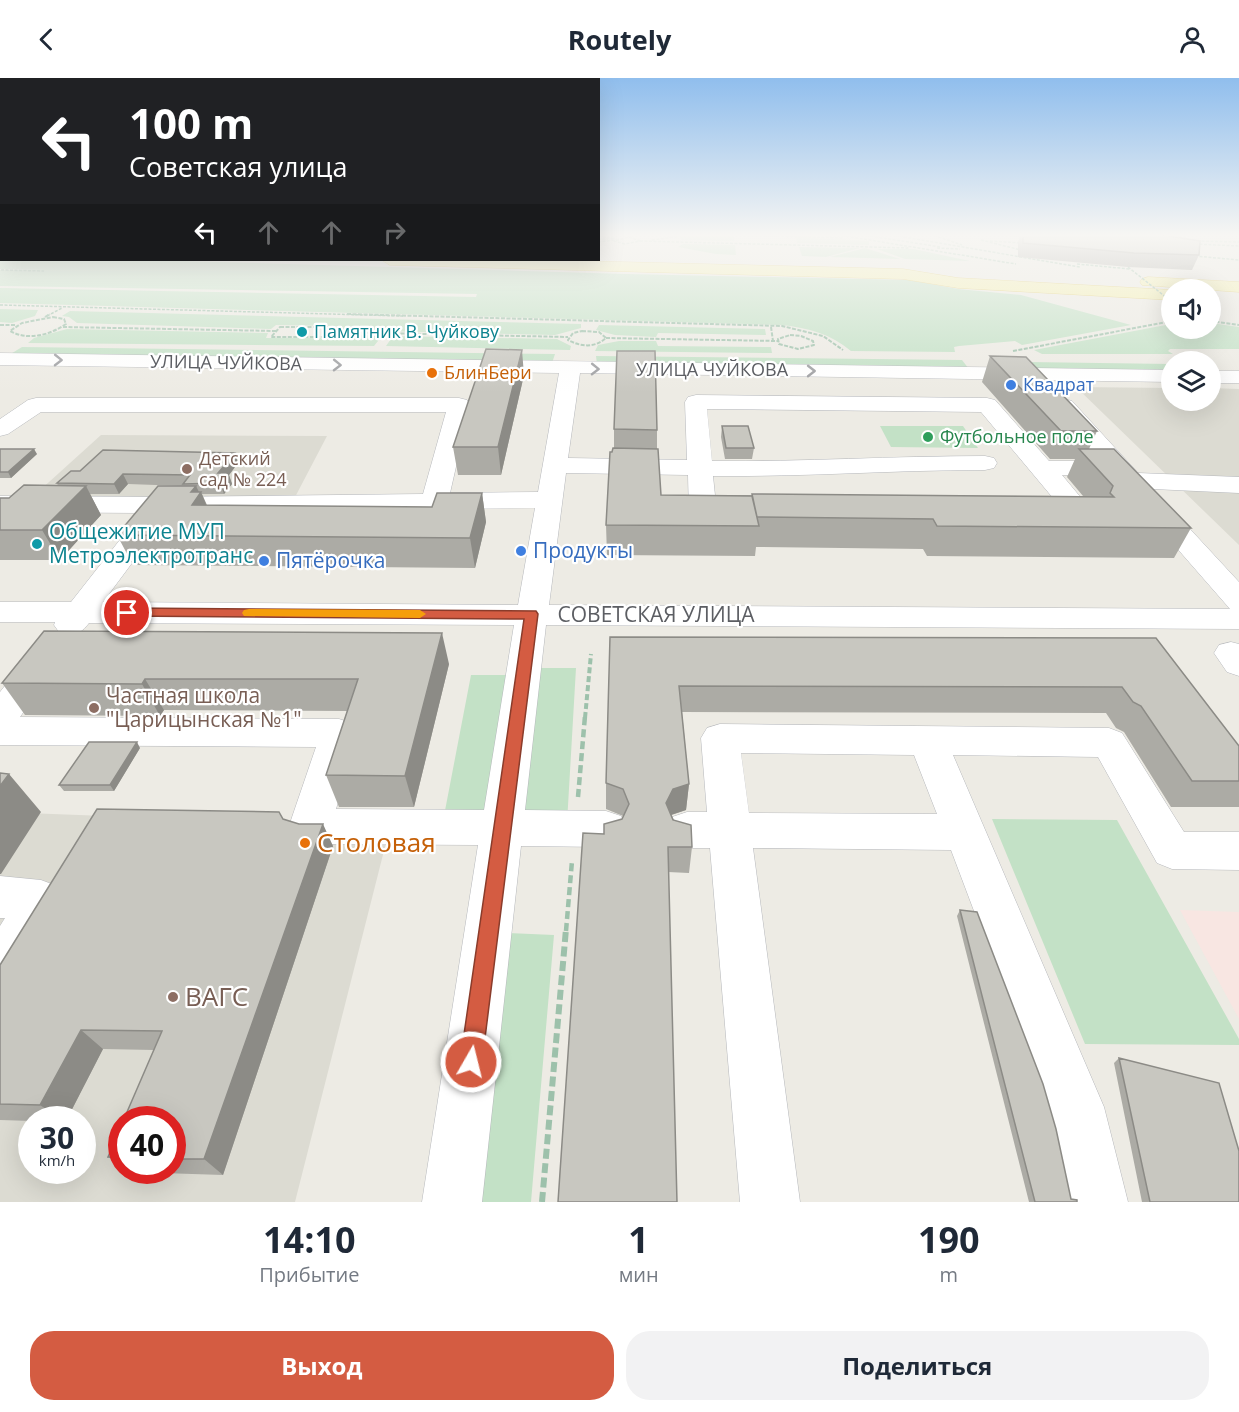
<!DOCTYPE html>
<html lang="ru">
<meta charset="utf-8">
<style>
:root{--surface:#fff;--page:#f2f2f3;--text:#1f2937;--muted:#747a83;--accent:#d45c42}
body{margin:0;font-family:"Open Sans",sans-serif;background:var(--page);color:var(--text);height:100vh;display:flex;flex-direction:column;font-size:22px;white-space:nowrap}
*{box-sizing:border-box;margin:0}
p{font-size:20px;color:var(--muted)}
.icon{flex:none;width:33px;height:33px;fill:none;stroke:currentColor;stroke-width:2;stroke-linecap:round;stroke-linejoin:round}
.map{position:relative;height:1124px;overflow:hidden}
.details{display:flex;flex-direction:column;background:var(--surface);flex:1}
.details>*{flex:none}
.banner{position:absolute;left:0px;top:0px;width:600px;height:183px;box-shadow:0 6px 24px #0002;background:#202124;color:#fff;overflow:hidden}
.fabs{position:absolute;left:1161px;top:201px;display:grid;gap:12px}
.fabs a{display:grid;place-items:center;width:60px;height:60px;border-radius:50%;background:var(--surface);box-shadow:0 6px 24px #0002;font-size:30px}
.speed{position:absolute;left:18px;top:1028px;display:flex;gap:12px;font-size:30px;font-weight:700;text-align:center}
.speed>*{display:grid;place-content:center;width:78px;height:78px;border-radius:50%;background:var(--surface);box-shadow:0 6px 24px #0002;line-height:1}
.speed small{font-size:15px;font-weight:400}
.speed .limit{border:9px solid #d22;background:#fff;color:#111}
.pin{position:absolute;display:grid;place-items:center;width:51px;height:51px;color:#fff;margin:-26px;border:3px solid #fff;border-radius:50%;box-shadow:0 2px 6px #0007}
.me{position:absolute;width:66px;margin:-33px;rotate:8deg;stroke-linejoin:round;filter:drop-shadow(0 0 4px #0008)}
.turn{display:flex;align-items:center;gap:21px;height:126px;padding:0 30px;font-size:27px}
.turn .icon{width:78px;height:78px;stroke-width:2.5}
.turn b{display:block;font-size:42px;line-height:51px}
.lanes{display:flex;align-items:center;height:57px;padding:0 30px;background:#0003;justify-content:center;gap:30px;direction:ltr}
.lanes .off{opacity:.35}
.eta{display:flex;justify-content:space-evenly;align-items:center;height:102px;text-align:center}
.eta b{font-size:36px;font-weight:700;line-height:42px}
.action{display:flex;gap:12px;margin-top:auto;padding:12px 30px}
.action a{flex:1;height:69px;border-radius:24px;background:var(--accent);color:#fff;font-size:24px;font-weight:700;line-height:69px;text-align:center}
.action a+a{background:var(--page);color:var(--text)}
header{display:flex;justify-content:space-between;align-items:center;height:78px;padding:0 30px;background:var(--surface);font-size:27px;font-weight:700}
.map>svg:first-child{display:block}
.education{fill:#dcdbd2;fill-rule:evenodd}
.medical{fill:#f8e6e2}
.green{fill:#c3e1c6}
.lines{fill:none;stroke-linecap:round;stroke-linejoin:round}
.minor-casing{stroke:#b6b8bc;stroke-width:1}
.major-casing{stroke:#e0ca69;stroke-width:1}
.path-far4{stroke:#9dc1ab;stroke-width:1.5;stroke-dasharray:3 1.5;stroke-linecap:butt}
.path-far3{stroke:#9dc1ab;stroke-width:2;stroke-dasharray:4 1.5;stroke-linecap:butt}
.path-far2{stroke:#9dc1ab;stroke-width:4;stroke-dasharray:6 3;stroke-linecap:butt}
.path-far1{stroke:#9dc1ab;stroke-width:4.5;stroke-dasharray:8 4;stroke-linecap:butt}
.path{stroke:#9dc1ab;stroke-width:6;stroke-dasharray:10 4.5;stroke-linecap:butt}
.minor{fill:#fff;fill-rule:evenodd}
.major{fill:#f5f1b0;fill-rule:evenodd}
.path-bridge{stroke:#9dc1ab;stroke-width:1.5;stroke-dasharray:3 1.5;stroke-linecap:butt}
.wall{fill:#acaba5}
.shaded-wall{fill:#8c8b86}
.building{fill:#c8c7c0;stroke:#8c8b86;stroke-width:1.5}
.oneway{stroke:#9d9ea1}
.route{fill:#d45c42;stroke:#8a3c2b;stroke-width:1.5}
.slow{fill:#f59e0b}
.culture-dot{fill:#0f9aa8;stroke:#fff;stroke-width:2}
.food-dot{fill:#e8710a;stroke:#fff;stroke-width:2}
.shop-dot{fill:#3f7fe0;stroke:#fff;stroke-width:2}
.leisure-dot{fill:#2e9e5b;stroke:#fff;stroke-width:2}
.education-dot{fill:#8d6e63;stroke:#fff;stroke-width:2}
.labels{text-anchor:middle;stroke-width:4.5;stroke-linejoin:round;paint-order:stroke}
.far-culture-label{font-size:18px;fill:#0d838f;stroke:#fff;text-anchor:start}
.far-street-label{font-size:18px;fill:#5c5e63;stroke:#fff}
.far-food-label{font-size:18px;fill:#c56008;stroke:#fff;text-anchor:start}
.far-shop-label{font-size:18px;fill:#366cbe;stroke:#fff;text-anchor:start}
.far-leisure-label{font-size:18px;fill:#27864d;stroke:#fff;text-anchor:start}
.far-education-label{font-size:18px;fill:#785e54;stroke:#fff;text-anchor:start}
.culture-label{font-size:21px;fill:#0d838f;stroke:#fff;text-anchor:start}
.shop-label{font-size:21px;fill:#366cbe;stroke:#fff;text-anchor:start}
.street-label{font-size:21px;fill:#5c5e63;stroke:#fff}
.education-label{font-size:21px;fill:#785e54;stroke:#fff;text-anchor:start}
.near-food-label{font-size:26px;fill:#c56008;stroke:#fff;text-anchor:start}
.near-education-label{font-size:26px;fill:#785e54;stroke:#fff;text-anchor:start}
</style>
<header><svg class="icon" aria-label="back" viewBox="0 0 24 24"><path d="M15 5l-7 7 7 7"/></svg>Routely<svg class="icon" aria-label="person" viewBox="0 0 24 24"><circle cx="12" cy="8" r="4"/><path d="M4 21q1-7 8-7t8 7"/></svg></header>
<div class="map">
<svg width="1239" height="1124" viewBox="0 0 1239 1124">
<rect width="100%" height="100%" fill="#edebe4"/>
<path class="education" d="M1076 309 1171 310 1172 322H1210L1211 310 1239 311V467Z
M101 357 327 358 293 423H28Z
M0 734 390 749 295 1124H0ZM32 1041H82V1092H32ZM122 1041H172V1092H122Z"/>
<path class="medical" d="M1180 832 1239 834V941Z"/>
<path class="green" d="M699 156H734V163L682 162 680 159Z
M796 159 869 163V167L797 165Z
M683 166 735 167 736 177 716 176 678 169Z
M799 169 860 170 826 179 802 178Z
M865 170 900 181 830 179Z
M877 171H914L970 183 905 181Z
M0 177 2 182H151L626 196 910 202 958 211 1021 217 1131 247 1022 267 1015 263 959 268 954 269 955 274 851 273C831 256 808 250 782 247L0 225V210L476 219 477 216 0 208V192H46L0 191Z
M0 231 38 232 35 238 12 245 0 244Z
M70 233 581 246V250L555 257 335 252 337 248 276 247 271 251 77 245 69 239 62 238Z
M1211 245 1239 249V271H1170L1168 273 1173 276H1042L1034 272 1171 246 1172 250H1210Z
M599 247 765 251 766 257 658 255 656 259 615 257 596 252Z
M67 251 268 255 266 260H327L332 256 382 258 374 268 28 265 34 260Z
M393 258 557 261 571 268 570 272 386 268Z
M619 263H656L658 268 771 269 772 275 595 273 598 267Z
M22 269 555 276 552 285 9 277Z
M596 278 962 282 969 291 597 286Z
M1028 284 1171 286V294L1036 293Z
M880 348H963L978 370 891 369Z
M535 590H576L567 745H516Z
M471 597H513L493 743H443Z
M992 741 1117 742 1239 961V967L1085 966Z
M508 855 554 857 531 1124H472Z"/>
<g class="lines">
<defs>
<path id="minor" d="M0 275 1172 292V304L580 295 568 380 687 382 685 324 688 319 696 317 987 320 995 322 1049 383H1100L1053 328 1056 323 1064 321 1072 323 1138 395 1239 399V415L1153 411 1239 504V551L546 547 525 732 606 733 621 738 627 751 621 764 606 769 521 768 482 1124H422L478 767 310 766 295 761 289 748 316 669 0 667V614L28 578 40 574 52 578 57 586 20 639 339 641 352 645 358 655 336 731 484 732 514 547 89 545C80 557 73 558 59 554L54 547 55 544H0V524H71L141 435 0 434V418L160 419 423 416 446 334H41L8 356 0 358V341L28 322 36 320H459L467 322 470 327 450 415 538 414 559 295 0 287ZM707 331 981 334 1063 432 1057 433 1053 439 1057 445 1067 447 1093 445 1097 439 1062 397H1113L1230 531 549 527 566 395 688 397 689 435 693 441 703 443 740 441 744 435 740 429 716 427 713 398C804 399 894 392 985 392L994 390 997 385 994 380 985 378C894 378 803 384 712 383ZM535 430 518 527 103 524 167 438 164 435Z
M1210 293H1239V305H1210Z
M1231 564 1239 566V598L1227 594 1214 575 1219 567Z
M720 646 1109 650 1122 655 1184 754H1239V792L1172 791 1157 785 1098 679 953 677 1104 1029 1128 1124H1068L1048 1029 951 772 753 770 800 1124H740L710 770H687L672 765 666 752 672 739 687 734H707L701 660 707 650ZM741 675 914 677 937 736 749 735Z
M0 798 41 802 57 808 64 823 17 910 0 917V848L5 840H0Z"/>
<path id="major" d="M0 167H2V175H0Z
M382 182H540L903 191 958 200 1172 212V222L958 210 903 201 390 187Z
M1148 199 1239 204V214L1142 207 1140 204 1142 201Z"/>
</defs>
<use href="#minor" class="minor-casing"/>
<use href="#major" class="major-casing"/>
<path class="path-far4" d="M833 156 1016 186
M857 156 941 169
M886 156 1080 189
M930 156 962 167
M985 156 1023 158
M736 157 843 160
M936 157 974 156
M598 158 616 161
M629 159 640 163 625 166 614 163Z
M598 161H608
M652 162 695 156
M981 162 1021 172
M640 163 909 170
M990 163 1022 165
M1197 163 1239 164
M598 164 614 162
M1195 166 1239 168
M937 170 960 171
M1195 178 1239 182
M1077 186 1130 191
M1 192 44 193
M0 227 403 238
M47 238 62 230"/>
<path class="path-far3" d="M347 236 782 248 823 258 843 272
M1210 237 1219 244
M45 239 50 236
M53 239 64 241 66 246C50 257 28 263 10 253L22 245Z
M1210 243 1239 247
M0 247H16
M63 249 276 253
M280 249H333L325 259H271Z
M771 249 773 263
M582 253 599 254 606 260C595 270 581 269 568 262L573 255Z
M329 254 568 259
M790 257 801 258 813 263 814 267 798 271 779 266 778 261Z
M606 260 778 263
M1013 273 1172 243
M1180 280H1202"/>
<path class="path-far2" d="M585 640 591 576"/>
<path class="path-far1" d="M578 719 585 638
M566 853 572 783"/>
<path class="path" d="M542 1124 566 851"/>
<use href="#minor" class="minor"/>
<use href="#major" class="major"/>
<path class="path-bridge" d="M1128 189 1172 224"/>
</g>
<path class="wall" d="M1021 156H1156L1199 177 1192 192 1128 189 1018 179V164Z
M990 278 1097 353 1089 371 1191 450 1174 480 927 478 923 471 756 469 755 478 607 477 606 447 612 374 614 370V351L657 352V371L661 417 1083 418 1067 399 1075 381H1050L982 304Z
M524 297 501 397H458L453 369Z
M722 348 754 370 752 381H725L721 359Z
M0 371 37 376 11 400H0Z
M235 375 238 385 229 397 232 406 224 416H202L207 427 432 429 482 415 486 444 475 490 133 487 117 457 184 408 128 406 119 416H90L101 437 60 482H0V420H9L58 408 57 405 80 393Z
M610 559 1156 560 1239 668V729H1171L1124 654 1116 650 1106 635 682 634 689 706 686 732 671 737 692 769 689 795 668 794 604 756 622 741 623 738 606 731V705Z
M449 586 414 729H339L326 697 347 633 164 632 160 638 25 637 2 605Z
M140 670 114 713H64L59 707Z
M283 741 333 768 223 1097 131 1094 127 1092H172V1041L154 972 103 971 67 1041H32V1043L0 1042V887Z
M960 832 1071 1121 1077 1124H1029L957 838Z
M1119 980 1239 1124H1142L1114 985Z
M122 1047V1088L108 1079Z"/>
<path class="shaded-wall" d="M522 272 524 297 501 397 498 369Z
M34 371 37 376 11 400 8 394Z
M235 375 238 385 229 397 232 406 224 416 220 405 218 395Z
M123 396 128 406 119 416 114 406Z
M86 408 101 437 60 482 42 452Z
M196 408 200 416 201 414 213 443 192 427 191 414Z
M482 415 486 444 475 490 470 460Z
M442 555 449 586 414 729 405 698Z
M145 601 164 632 160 638 142 606Z
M137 664 140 670 114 713 110 707Z
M9 696 41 734 1 796H0V708Z
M689 706 686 732 671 737 666 725 673 711Z
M323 746 333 768 223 1097 204 1081Z
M81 952 103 971 67 1041H61L40 1027Z"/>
<path class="building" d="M1023 156H1156L1200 163 1199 177 1134 175 1023 165Z
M486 271 522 272 498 369H453Z
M617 273H655L657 352 614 351Z
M990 278 1026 279 1097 353H1061Z
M722 348H748L754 370H726Z
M613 370 658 371 661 417 752 418 759 448 606 447 610 374H612Z
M0 371H34L8 394H0Z
M1079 371H1114L1191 450 937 448 933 441 757 439 752 416 1114 419 1110 415 1113 408Z
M103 372 235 375 218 395H228L220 405 183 406 190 397 123 396 114 406 57 405 71 393H80Z
M24 407 86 408 42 452H0V420H9Z
M158 408H196L191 414H201L192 427 432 429 437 415H482L470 460 117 457Z
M44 553 442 555 405 698 326 697 358 601H145L142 606 2 605Z
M610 559 1156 560 1239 668V703H1192L1141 628 1133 624 1122 609 679 608 689 706 673 711 666 725 673 742 691 747 692 769H668L677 1124H558L583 755 604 756V746L622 741 629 726 623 711 606 705Z
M89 664H137L110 707H59Z
M0 695 9 696 0 708Z
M97 731 279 734 283 741 299 746H323L204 1081H172V1041H124L162 953 81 952 40 1027 0 1026V887Z
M960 832 977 834 1043 1006 1056 1051 1071 1121 1077 1122V1124H1035Z
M1119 980 1219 1005 1239 1073V1124H1150Z
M122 1047V1079H108Z"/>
<defs><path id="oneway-chevron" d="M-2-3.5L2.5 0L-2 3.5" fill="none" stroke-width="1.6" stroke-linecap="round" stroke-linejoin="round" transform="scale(1.5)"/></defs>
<g class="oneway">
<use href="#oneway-chevron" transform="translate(58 282) rotate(1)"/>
<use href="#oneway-chevron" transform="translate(337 287) rotate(1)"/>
<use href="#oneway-chevron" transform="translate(595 291) rotate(1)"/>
<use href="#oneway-chevron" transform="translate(811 293)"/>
</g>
<linearGradient id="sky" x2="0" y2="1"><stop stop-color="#90beed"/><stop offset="0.5" stop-color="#f7f6f3"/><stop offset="1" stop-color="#f7f6f3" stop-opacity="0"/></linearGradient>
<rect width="1239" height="314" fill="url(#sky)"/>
<path class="route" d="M127 530 536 533 538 536 482 984 479 991 471 995 463 991 460 984 524 541 122 538 120 535 122 532Z"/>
<path class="slow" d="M249 531 420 532 426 536 420 540 244 538 242 535 244 532Z"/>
<g class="culture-dot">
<circle cx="302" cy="254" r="6"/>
<circle cx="37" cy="466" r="6"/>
</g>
<g class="food-dot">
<circle cx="432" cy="295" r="6"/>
<circle cx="305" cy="765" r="6"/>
</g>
<g class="shop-dot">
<circle cx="1011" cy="307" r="6"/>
<circle cx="521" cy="473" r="6"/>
<circle cx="264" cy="483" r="6"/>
</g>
<circle class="leisure-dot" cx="928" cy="359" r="6"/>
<g class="education-dot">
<circle cx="187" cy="391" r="6"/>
<circle cx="94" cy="630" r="6"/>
<circle cx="173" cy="919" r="6"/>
</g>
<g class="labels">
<g class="far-culture-label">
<text x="314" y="260">Памятник В. Чуйкову</text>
</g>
<g class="far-street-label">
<text transform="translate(226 285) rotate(1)" y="6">УЛИЦА ЧУЙКОВА</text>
<text x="712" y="298">УЛИЦА ЧУЙКОВА</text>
</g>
<g class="far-food-label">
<text x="444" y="301">БлинБери</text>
</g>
<g class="far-shop-label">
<text x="1023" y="313">Квадрат</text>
</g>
<g class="far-leisure-label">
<text x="940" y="365">Футбольное поле</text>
</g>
<g class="far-education-label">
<text x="199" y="387">Детский<tspan x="199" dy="21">сад № 224</tspan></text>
</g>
<g class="culture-label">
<text x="49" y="461">Общежитие МУП<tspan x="49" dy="24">Метроэлектротранс</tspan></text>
</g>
<g class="shop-label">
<text x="533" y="480">Продукты</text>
<text x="276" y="490">Пятёрочка</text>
</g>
<g class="street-label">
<text x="656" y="544">СОВЕТСКАЯ УЛИЦА</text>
</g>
<g class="education-label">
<text x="106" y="625">Частная школа<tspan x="106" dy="24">"Царицынская №1"</tspan></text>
</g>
<g class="near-food-label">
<text x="317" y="774">Столовая</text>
</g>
<g class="near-education-label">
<text x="185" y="928">ВАГС</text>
</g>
</g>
</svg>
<div class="fabs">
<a><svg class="icon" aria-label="sound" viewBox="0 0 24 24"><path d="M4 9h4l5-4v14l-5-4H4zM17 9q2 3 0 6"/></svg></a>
<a><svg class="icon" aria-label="layers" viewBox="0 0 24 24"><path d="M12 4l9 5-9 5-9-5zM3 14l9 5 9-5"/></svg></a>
</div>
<div class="speed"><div>30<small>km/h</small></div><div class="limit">40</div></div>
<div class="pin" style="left:127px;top:535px;background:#d93025"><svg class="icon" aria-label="arrive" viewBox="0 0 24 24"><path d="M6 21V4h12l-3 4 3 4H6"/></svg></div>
<svg class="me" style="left:471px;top:984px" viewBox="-20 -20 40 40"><circle r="17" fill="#d45c42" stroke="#fff" stroke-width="3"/><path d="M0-11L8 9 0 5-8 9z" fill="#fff"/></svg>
<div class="banner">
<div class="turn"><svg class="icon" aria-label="left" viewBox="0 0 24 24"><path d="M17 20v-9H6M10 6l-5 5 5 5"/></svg><div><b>100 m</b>Советская улица</div></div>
<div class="lanes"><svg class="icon" aria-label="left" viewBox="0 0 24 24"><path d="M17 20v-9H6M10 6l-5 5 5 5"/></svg><svg class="icon off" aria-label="ahead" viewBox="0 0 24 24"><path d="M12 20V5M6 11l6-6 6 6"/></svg><svg class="icon off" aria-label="ahead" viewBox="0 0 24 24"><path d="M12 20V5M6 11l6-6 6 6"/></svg><svg class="icon off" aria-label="right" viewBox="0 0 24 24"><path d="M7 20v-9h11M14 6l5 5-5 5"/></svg></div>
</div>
</div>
<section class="details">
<div class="eta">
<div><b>14:10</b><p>Прибытие</p></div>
<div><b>1</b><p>мин</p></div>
<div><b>190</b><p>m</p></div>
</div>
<div class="action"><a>Выход</a><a>Поделиться</a></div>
</section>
